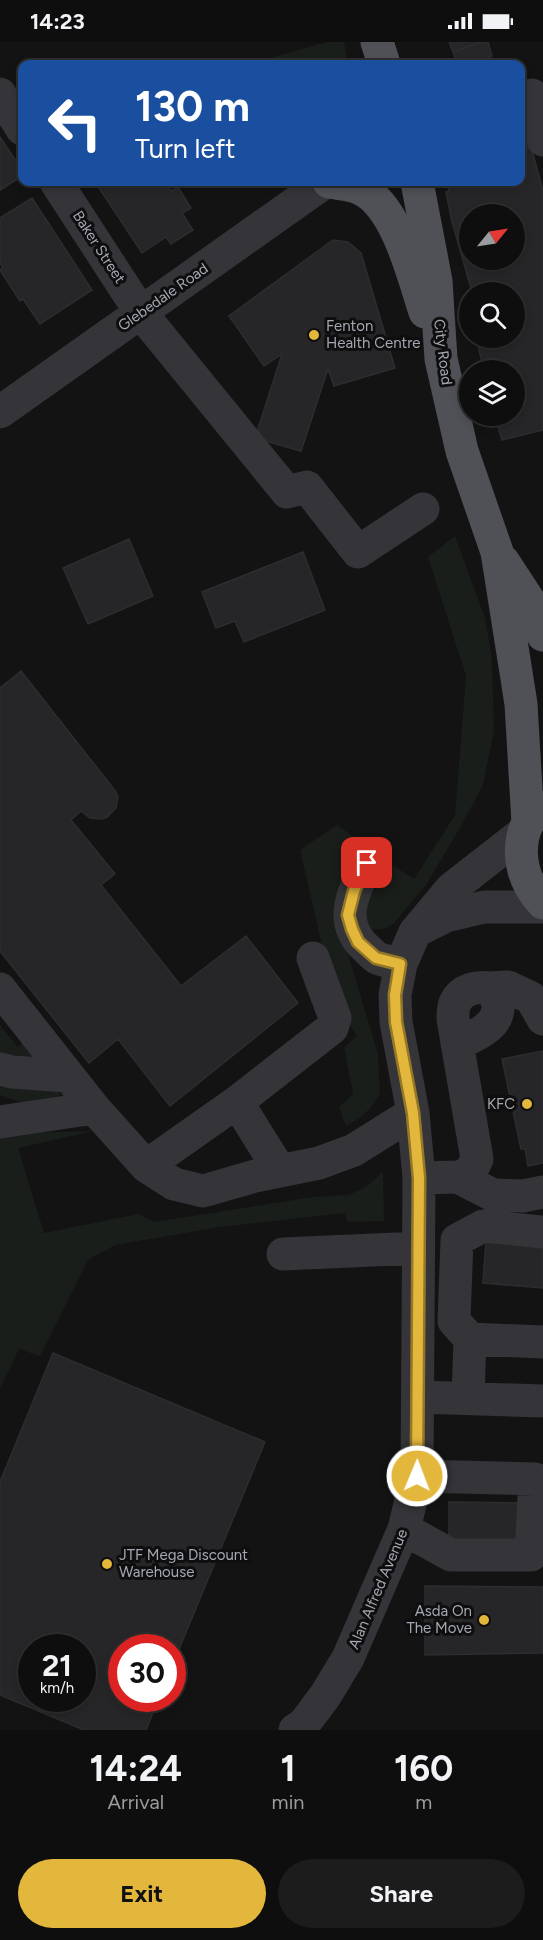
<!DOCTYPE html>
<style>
:root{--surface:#0e0e0f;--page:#1c1c1d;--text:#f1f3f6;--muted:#9b9c9e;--line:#2e2e2f;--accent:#e3b73c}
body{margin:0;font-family:Figtree,sans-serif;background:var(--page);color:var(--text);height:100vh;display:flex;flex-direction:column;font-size:22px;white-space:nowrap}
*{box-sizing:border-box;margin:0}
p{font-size:20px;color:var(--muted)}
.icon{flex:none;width:33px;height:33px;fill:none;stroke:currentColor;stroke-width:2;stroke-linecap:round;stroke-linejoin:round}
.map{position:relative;height:1688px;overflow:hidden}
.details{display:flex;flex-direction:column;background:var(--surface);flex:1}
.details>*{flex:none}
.banner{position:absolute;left:18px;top:18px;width:507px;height:126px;border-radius:12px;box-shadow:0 3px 9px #0003,0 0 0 2px var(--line);background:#1a4fa0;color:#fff;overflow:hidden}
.needle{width:39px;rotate:60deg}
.buttons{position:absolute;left:459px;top:162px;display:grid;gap:12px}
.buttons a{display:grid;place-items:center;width:66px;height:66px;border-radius:50%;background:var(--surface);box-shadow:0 3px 9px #0003,0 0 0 2px var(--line);font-size:30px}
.speed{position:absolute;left:18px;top:1592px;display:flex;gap:12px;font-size:30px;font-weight:700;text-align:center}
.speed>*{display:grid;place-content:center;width:78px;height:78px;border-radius:50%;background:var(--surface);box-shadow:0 3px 9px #0003,0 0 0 2px var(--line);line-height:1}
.speed small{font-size:15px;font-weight:400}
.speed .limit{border:9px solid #d22;background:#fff;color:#111}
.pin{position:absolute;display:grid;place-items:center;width:51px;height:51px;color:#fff;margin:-26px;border-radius:12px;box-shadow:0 3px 9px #0006}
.me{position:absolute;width:66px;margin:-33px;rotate:1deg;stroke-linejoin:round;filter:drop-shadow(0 0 4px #0008)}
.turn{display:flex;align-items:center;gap:21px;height:126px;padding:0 18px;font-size:27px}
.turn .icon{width:78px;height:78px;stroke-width:2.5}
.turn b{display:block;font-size:42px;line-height:51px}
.eta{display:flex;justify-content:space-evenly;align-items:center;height:102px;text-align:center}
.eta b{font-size:36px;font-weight:700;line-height:42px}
.primary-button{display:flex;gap:12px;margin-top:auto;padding:12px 18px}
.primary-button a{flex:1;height:69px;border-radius:36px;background:var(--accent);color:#111;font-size:24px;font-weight:700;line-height:69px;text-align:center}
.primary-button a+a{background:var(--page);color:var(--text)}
.status{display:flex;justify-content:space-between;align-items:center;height:42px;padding:0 30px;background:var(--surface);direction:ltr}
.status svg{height:16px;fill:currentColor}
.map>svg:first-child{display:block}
.green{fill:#191e1a}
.building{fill:#262628;stroke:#2d2d30;stroke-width:1.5;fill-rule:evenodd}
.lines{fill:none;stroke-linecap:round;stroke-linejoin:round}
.minor{stroke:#343439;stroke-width:33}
.major{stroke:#505157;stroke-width:33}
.route-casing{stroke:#947727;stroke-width:15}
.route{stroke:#e3b73c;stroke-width:10}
.poi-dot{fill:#e3b73c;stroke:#0e0e0f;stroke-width:2}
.labels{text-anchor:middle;stroke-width:6;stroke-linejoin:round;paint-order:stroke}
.street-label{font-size:15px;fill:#a5a8b3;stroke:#0e0e0f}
.poi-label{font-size:15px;fill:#a5a8b3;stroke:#0e0e0f;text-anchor:start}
</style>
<div class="status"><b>14:23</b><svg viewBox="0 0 49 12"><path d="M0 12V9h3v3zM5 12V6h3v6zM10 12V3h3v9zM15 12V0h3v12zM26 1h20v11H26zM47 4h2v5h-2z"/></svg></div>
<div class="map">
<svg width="543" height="1688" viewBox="0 0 543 1688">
<rect width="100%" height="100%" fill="#131314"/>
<path class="green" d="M327 0H344L348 22H248Z
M455 494 485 576 492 619 494 689 483 743 461 784 426 843 394 881C385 888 378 889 368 886 359 861 374 839 386 819L414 837 455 773 466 634 428 515Z
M337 783 365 803 343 840 340 885 378 1012 380 1052 371 1065 360 1076 346 1084 339 1065 353 1052 344 1005 357 994 339 968 321 921V899L300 808Z
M0 983 18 1005 28 997 45 1019 0 1020Z
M0 1036 60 1048 59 1056 31 1063 0 1053Z
M94 1089 18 1106 44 1191 138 1172 154 1180 313 1155 349 1153 367 1144 383 1130 384 1179 347 1180 345 1171 220 1185 115 1203 88 1218 40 1314 19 1307 0 1347V1094L19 1091Z"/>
<path class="building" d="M449 0H482L453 10Z
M482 0H488L492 14 481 19 482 22H457L453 10Z
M526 86 543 149V388L502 398 495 374H514V328H484L478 304 486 302 484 296H514V250H472L452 180 446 150 449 149 447 140H520V87ZM470 172H514V218H470Z
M0 95 22 128V134L0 148Z
M95 140H165L171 149 178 145 191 166 182 171 193 188 171 202 166 195 142 211Z
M32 156 92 248 40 282 23 257 20 259 0 228 3 225 0 221V176Z
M333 198 348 200 361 211 395 326 334 344 328 327 301 409 255 396 282 312 264 324 229 274Z
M129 497 153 554 88 582 63 526Z
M303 510 325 568 244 600 235 579 216 586 202 550Z
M21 629 116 750 118 755 116 766 107 775 102 777 90 776 81 769 71 778 115 832 101 843 181 944 246 894 298 961 170 1064 118 997 89 1021 0 909V646Z
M543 1009V1121L528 1124 525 1107H521L502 1017Z
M486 1198 543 1203V1246L483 1241Z
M53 1311 265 1400 172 1624V1605H122V1656H159L146 1688H84L0 1653V1440ZM32 1605H82V1656H32Z
M449 1460 543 1461V1501L449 1500Z
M425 1544 543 1545V1611L425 1613Z"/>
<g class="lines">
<path class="minor" d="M0 52 22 87
M532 53 543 98
M56 140 141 271 287 450 307 445 358 510 423 467
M0 370 325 140
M367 821C353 851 337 881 367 907 370 910 374 914 377 916 384 919 393 920 401 922
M420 887 446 874 484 865H543
M490 946 508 945 531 956 543 977
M0 947 94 1066 146 1124 174 1142 203 1149 255 1134 319 1121 354 1108 413 1071
M0 1027 12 1030 68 1034
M237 1060 280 1129
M0 1080 94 1066
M146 1124 237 1060 332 986 335 976 313 916
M458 1135 493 1153 523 1154 543 1150
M419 1136 458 1135 470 1131 477 1117 453 977C453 972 453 965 455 961 461 947 477 944 490 946 492 950 496 955 497 959 504 983 473 995 457 1002
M283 1212 418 1206
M470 1297 454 1279 457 1198 483 1184 543 1190
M419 1355 543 1359
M468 1356 470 1297 543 1300
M404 1487 451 1513H531L535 1437 417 1434
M295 1688 304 1682 325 1654 348 1616 404 1487 417 1434 419 1136 413 1071 396 980 395 953 401 922 415 890 451 847 524 790"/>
<path class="major" d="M377 0 384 22
M329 140C338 142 352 142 361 147 397 164 413 234 425 270
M417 140 436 239 441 317 462 409 497 510 521 662 528 781
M503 519 535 568 543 593
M539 765C513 793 517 834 543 861"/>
</g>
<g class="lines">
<defs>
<path id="route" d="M367 821 354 849 348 873 352 887 358 900 376 916 400 922 395 953 396 980 413 1071 419 1136 417 1434"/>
</defs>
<use href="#route" class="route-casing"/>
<use href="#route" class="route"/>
</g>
<g class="poi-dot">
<circle cx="314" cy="293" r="6"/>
<circle cx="527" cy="1062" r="6"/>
<circle cx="107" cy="1522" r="6"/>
<circle cx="484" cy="1578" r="6"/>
</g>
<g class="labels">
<g class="street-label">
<text transform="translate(99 205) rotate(57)" y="5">Baker Street</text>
<text transform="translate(163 255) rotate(-35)" y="5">Glebedale Road</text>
<text transform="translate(443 310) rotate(83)" y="5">City Road</text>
<text transform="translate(378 1547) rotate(-67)" y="5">Alan Alfred Avenue</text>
</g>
<g class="poi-label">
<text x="326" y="289">Fenton<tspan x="326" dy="17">Health Centre</tspan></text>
<text x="515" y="1067" text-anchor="end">KFC</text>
<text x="119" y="1518">JTF Mega Discount<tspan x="119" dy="17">Warehouse</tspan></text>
<text x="472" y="1574" text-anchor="end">Asda On<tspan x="472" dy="17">The Move</tspan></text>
</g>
</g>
</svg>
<div class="buttons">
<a><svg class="needle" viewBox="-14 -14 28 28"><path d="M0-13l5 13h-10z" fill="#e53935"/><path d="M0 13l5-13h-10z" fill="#9b9c9e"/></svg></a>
<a><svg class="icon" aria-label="search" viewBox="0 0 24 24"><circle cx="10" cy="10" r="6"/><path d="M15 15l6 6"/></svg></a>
<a><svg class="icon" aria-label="layers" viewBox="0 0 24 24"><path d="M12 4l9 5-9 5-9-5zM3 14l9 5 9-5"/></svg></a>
</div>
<div class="speed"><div>21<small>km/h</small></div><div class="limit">30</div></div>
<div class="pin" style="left:367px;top:821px;background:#d93025"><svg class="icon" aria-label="arrive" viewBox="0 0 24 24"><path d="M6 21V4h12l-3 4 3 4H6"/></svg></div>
<svg class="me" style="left:417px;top:1434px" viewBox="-20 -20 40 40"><circle r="17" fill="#e3b73c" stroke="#fff" stroke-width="3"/><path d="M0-11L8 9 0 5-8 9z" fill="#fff"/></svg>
<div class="banner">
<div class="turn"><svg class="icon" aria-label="left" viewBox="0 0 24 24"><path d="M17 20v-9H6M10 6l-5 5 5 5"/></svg><div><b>130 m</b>Turn left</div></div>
</div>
</div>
<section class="details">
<div class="eta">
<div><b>14:24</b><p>Arrival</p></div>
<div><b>1</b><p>min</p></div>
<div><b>160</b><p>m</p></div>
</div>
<div class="primary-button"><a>Exit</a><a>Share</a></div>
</section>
